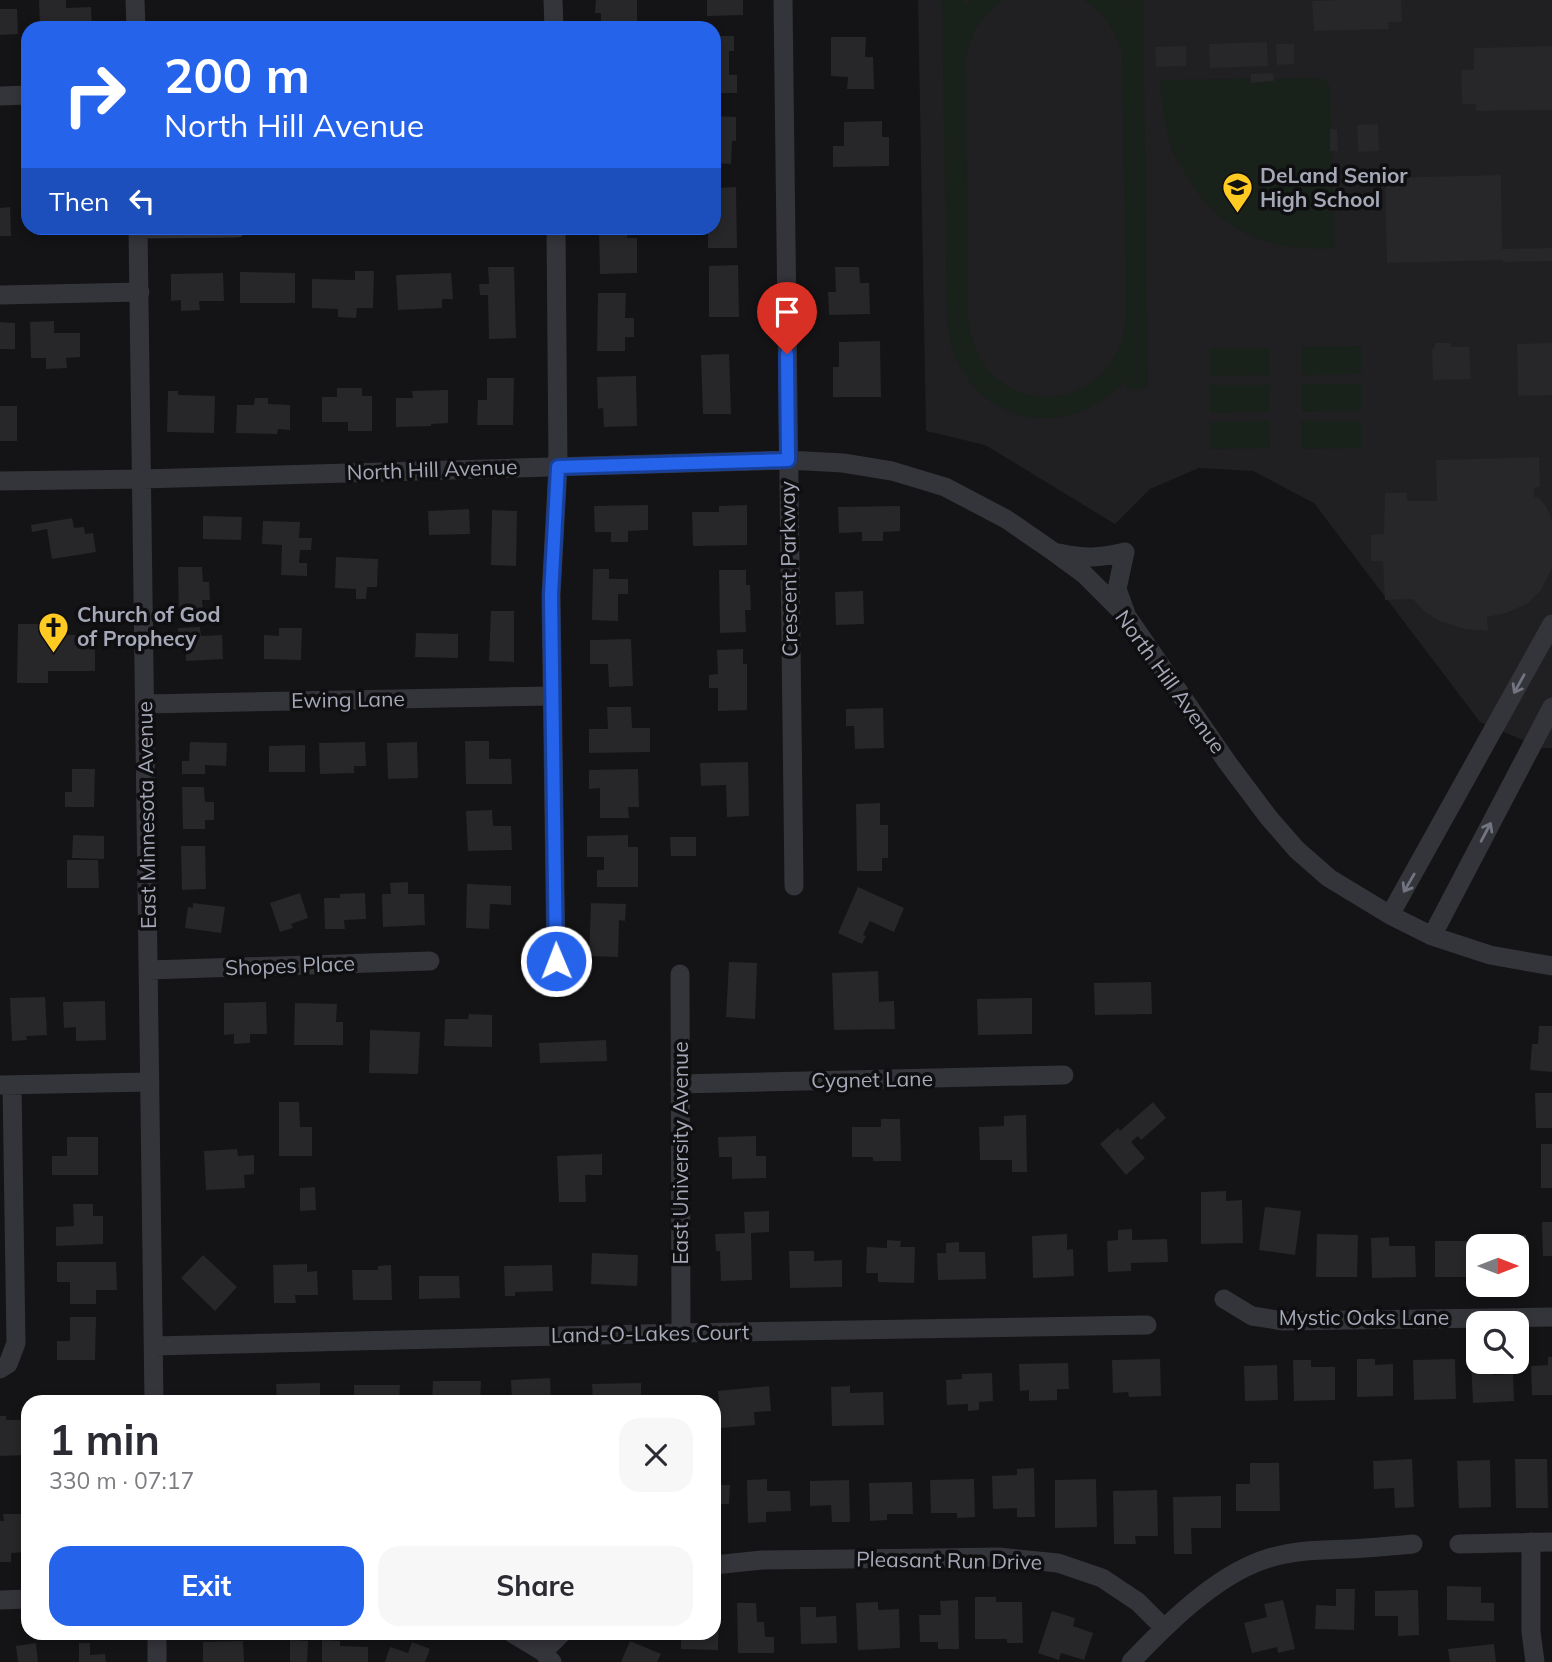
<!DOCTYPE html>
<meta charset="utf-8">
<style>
:root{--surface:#fff;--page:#f7f7f7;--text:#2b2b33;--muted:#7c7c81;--accent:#2563eb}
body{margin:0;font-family:Mulish,sans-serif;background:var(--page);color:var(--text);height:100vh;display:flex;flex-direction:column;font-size:26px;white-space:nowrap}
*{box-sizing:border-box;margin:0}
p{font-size:23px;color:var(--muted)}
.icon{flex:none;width:38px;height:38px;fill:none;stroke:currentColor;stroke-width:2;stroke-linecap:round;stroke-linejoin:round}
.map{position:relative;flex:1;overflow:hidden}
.side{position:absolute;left:21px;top:1395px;width:700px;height:245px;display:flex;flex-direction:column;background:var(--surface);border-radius:21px;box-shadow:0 4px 10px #0003}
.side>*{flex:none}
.banner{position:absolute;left:21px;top:21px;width:700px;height:214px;border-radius:21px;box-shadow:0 4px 10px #0003;background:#2563eb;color:#fff;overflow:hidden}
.needle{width:46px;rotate:90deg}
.controls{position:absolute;left:1466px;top:1234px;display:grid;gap:14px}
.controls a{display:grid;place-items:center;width:63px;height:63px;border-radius:14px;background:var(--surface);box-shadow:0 4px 10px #0003;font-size:35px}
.pin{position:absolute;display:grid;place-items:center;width:60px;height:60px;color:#fff;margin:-72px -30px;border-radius:50% 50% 50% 0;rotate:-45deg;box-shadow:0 0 7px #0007}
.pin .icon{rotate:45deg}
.me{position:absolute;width:77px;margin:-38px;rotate:359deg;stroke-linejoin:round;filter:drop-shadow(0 0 5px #0008)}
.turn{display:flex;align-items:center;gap:24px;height:147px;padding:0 28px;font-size:32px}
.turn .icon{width:91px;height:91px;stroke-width:2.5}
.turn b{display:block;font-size:49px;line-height:60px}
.then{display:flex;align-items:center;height:66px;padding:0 28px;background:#0003;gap:14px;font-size:26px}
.round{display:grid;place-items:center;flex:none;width:74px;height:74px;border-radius:21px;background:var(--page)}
.head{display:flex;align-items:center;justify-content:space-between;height:119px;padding:0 28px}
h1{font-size:42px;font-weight:700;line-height:52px}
.button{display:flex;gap:14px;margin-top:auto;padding:14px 28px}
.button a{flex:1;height:80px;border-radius:21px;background:var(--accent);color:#fff;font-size:28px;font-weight:700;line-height:80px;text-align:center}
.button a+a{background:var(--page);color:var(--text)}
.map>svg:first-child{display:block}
.built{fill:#201f22}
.green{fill:#19211b}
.building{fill:#272629}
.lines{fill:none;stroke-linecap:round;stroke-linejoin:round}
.minor{stroke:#34343b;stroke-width:19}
.oneway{stroke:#72747f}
.route-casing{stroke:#184099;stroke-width:18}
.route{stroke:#2563eb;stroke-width:12}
.labels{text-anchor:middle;stroke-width:7;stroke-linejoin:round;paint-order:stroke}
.poi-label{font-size:21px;font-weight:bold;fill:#a4a8b7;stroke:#0f0e10;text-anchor:start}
.street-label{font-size:21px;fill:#a4a8b7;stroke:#0f0e10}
</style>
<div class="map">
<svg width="1552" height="1662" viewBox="0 0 1552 1662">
<rect width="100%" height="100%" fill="#141315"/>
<path class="built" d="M918 0H1552V748H1542L1480 722 1314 503 1253 471 1199 468 1150 489 1115 524 985 445 926 431Z"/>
<path class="green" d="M942 0H964V6L970 0H1003C982 14 971 32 966 57L968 318C977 424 1119 422 1126 316L1122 54C1116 32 1105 12 1084 0H1118L1121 4 1122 0H1143L1148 389H1127L1126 380C1078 434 995 432 959 365 951 351 948 335 947 319Z
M1321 78 1330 86 1335 248C1273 252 1221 234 1188 178 1183 169 1176 159 1172 150 1165 127 1162 104 1160 80Z
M1361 346V374L1302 375V347Z
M1210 348H1269V375L1210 376Z
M1302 384H1361V411L1302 412Z
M1210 385H1269V412L1210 413Z
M1269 421 1270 448 1210 449V422Z
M1301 421H1361V448L1302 449Z"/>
<path class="building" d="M39 0H66V8L91 7 92 28H40Z
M596 0H637V28H601V13H595Z
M707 0H743V15L707 16Z
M1338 0H1401L1402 22H1388L1389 29 1314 31 1312 1Z
M0 9H17L18 34 0 35Z
M714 36H734V51H729V75H737V93H714Z
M831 37H866L865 57H873L874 89H847L848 77 831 76Z
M1267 42 1268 66 1210 68 1209 44Z
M1276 44H1294V64L1277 65Z
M1186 46V66L1156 67 1155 47Z
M1552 46V110L1476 111V104H1462L1461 70H1474V48Z
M1273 73 1274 81 1251 83V74Z
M714 116 736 117V141H732L731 164 714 163Z
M882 121V137H889V166L833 167V146H844V122Z
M1378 124 1379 151 1358 152 1357 125Z
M1330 129H1337L1338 151H1330Z
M1501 175 1502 249 1552 248V261L1503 262V260L1387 263 1385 178Z
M736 187 737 248H708V228H714V188Z
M10 207 11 236H0V208Z
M599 228H627V238H637V273L600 274Z
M738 265 739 317H709V266Z
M488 267H514L516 338 489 339 488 295H480L479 284H489Z
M835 267H859L860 283H869L870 314 829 315 828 292H836Z
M355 271H374L373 308H357L356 318 338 317V309L312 308V279L355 280Z
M240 272 295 273V303H240Z
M223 273 224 301H199L200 310 181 311V300L171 301V274Z
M451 273 453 299H442V308L398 310 396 275Z
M598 293H626L625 318H634V337H625V351H597Z
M54 321V333H80V357L66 358 67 368 46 369V358H31L30 322Z
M0 322 15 323V349H0Z
M880 341 881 397H833V367H839V342Z
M1435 343H1450L1451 347H1469L1471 379 1433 380 1432 349 1435 348Z
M1552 343V395L1518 396 1517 344Z
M729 354 731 414H703L701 355Z
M636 376 637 426 604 427 603 408 598 409 597 377Z
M487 378H514L513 425H477L478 400H487Z
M337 388H362V396H372V431H348V422H322V397H337Z
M448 390V423L431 424V426L396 427V398H413L412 391Z
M168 391H178V395L215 396 214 433 167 432Z
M255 398H268V404L290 405V430L278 429 277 434 236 433 237 405H254Z
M0 406H17V441H0Z
M1539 457 1540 487 1534 488V497L1539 498 1546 506 1552 520V568L1541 590 1528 603 1506 613 1487 617 1488 631 1465 629 1440 621 1425 612 1413 599 1385 600 1383 561H1371V535L1384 534 1385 493H1407V501H1437L1436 460Z
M648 505V530L628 531V542H611V532H595L594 506Z
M747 505V545L693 546 692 512H719V506Z
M900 506V531L883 532V541H862V532L839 533 838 507Z
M469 509 470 534 429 535 428 511Z
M492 510 517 511 516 566 491 565Z
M203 516 242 517 241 540 203 539Z
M72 518 74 528 84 527 85 534 93 533 96 552 52 559 47 529 32 532 31 525Z
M263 521 300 522 299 538H312L311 550H300L299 563H307V576L281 575 282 545 262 544Z
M336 557 378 559 377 587H367L366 599H356V589L335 588Z
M178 567H202L203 582H209L210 600H202L203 611 179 612Z
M593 569H609V579H628V594H618V621L592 620Z
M719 570H746V585H750L751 610H745L746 632 720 633Z
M863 591 864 624 836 625 835 592Z
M491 611H514V662L489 661Z
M18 624H47V635H95V671H48V683H17Z
M200 627 201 636 222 635 223 659 186 661V643H178V628Z
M279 628H302L301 660 264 659V635L279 636Z
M416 633 458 634V658L415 657Z
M631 639 633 686 609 687 608 664H590V640Z
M743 649V664H747V710L718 711V688H709V675L718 674 717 650Z
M607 707H631L632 728H650V752L589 753V729H608Z
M883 708 884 748 855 749 854 726H846V709Z
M465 741H489V759H511L512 784H466Z
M190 742 227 743 226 766 205 765V774H182V761H189Z
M365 742 366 766H354V773L320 774 319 743Z
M417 742 418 778 388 779 387 743Z
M305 745V772H269V746Z
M748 762 749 816 727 817 726 785 701 786 700 763Z
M72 769H95L94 807H65V792H72Z
M638 769 639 807H628L629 818H600V788L589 789V770Z
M182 787H204L205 802H214V820H205V829H183Z
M880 803V825H888V858H882V871H857L856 804Z
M492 810 493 826H511L512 850 468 851 466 811Z
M73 835 104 836V859L72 858Z
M628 835V847H638V887H597V870H604V857H587V836Z
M670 837H696V856H671Z
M181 846H205L206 889 182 890Z
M67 860H98L99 888H67Z
M408 882V894H424L425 925 383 927 382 894H391L390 883Z
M467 884 511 886V905L490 904 489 929 466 928Z
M858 887 904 908 894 932 870 921 863 935 866 936 862 944 838 933Z
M300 893 308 918 291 924 293 928 280 932 270 903Z
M365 893 366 919 344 920 345 929H325L324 898H340V894Z
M193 903 225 907 221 933 185 928 188 907 193 908Z
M591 903 626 904 625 921 619 920 618 957 589 956Z
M729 962 757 963 755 1019 726 1017Z
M878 971 879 1002 894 1001 895 1029 834 1030 832 973Z
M1151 982 1152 1014 1095 1015 1094 983Z
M45 997 47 1035 26 1036 27 1040 12 1041 10 998Z
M1032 998V1034L978 1035 977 999Z
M105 1001 106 1040 76 1041V1027L64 1028 63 1002Z
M266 1002 267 1034H250V1043L234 1044V1034L224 1035V1003Z
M295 1003 337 1004 336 1022H343V1045H294Z
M469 1014 492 1015V1047L444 1046 445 1019H468Z
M1539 1026H1552V1072L1530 1070 1532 1044H1538Z
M370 1030 420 1032 418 1074 369 1073Z
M606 1040 607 1061 540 1063 539 1043Z
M1535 1093H1552V1128H1536Z
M279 1102H299L300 1127H312V1156H279Z
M1153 1102 1166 1118 1141 1140 1138 1136 1131 1142 1145 1158 1126 1175 1100 1144 1118 1128 1120 1131Z
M1026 1115 1027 1172H1012V1160H980L979 1127 1004 1126V1116Z
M881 1119H900L901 1161H873V1157H852V1127H881Z
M756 1136V1156H766V1178L732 1179V1157H719L718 1137Z
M67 1137H98V1175H52V1156H67Z
M1541 1144H1552V1188H1541Z
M237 1149 238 1156 254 1155V1174L244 1175 245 1188 206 1190 204 1151Z
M602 1154V1175H585L586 1202H559L557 1156Z
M315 1187 316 1210 300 1211V1188Z
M1226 1191V1201L1242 1200 1243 1243 1201 1244V1192Z
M73 1204H93V1216H103V1244L56 1246V1227L74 1226Z
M1265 1207 1301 1211 1295 1255 1259 1250Z
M769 1211V1232L751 1233 752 1280 721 1281 720 1251H716L715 1234 745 1233 744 1212Z
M1542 1222H1552V1256H1543Z
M1132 1229V1240L1167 1239 1168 1262 1131 1263V1271L1108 1272 1107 1241 1118 1240V1230Z
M1067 1234V1250L1073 1249 1074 1276 1033 1278 1032 1236Z
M1317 1234 1358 1235 1357 1277H1316Z
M1526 1235 1527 1276H1517V1246H1489V1236Z
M1389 1237V1246H1415L1416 1277 1372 1278 1371 1238Z
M887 1240 901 1241 900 1247H915L914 1283 878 1282V1273H866L867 1247 887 1248Z
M1435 1241H1467V1277H1435Z
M959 1242V1252H985L986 1279 938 1280 937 1253H946V1243Z
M789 1251H814V1261L842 1260V1287L790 1288Z
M592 1253 638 1255 637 1286 591 1284Z
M203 1255 237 1287 215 1311 181 1278Z
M57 1262H116L117 1290H96V1304H70V1282H57Z
M307 1264V1272L317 1271 318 1295H295L296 1303H274L273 1265Z
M391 1265 392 1300H353L352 1270H378V1266Z
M552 1265 553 1291 515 1292V1296H505L504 1266Z
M419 1276H459L460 1298 419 1299Z
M70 1317H96L95 1360H57V1341H70Z
M1548 1357H1552V1395H1532L1531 1366 1548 1365Z
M1160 1359 1161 1396 1129 1397 1128 1392 1113 1393 1112 1360Z
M1357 1359H1375V1365L1393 1364V1396L1357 1397Z
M1455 1359 1456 1399 1414 1400 1413 1360Z
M1293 1360H1311V1367H1335V1400L1294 1401Z
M1471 1360 1492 1362 1493 1375 1513 1374 1514 1401 1473 1403Z
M1068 1363 1069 1389H1057V1400L1029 1401V1390L1020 1391 1019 1364Z
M1277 1365 1278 1400 1245 1401 1244 1366Z
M992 1373 993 1401 979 1402V1410L968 1411V1404L947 1405 946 1380 962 1379V1374Z
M550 1378 551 1402H512L511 1380Z
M433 1381H481L480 1402H432Z
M320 1383V1402H277L276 1384Z
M641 1383V1402H593L592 1384Z
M354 1385H400L399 1402H354Z
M769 1386 771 1411 754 1412 755 1425 721 1428 718 1391Z
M850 1386V1393L883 1392 884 1425 832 1426 831 1387Z
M196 1396H227V1402H196Z
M0 1416H6V1420H28V1455L0 1456Z
M1412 1459 1414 1507 1395 1508 1394 1488 1374 1489 1373 1461Z
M1515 1459H1547L1548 1508H1516Z
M1490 1460 1491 1507 1459 1508 1457 1461Z
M1250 1463H1279L1280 1511H1236V1484H1250Z
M1034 1468 1035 1517H1017V1508L993 1509 992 1476 1017 1475V1469Z
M767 1479V1491H790L791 1511 766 1512V1522L748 1523 747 1480Z
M974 1479 975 1517 957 1518V1513H931L930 1480Z
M1096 1479 1097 1527 1055 1528V1480Z
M849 1480 850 1522H832L831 1505 810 1506V1481Z
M912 1482 913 1514H887V1520L870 1521 869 1483Z
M714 1485H730L729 1504H719V1510H714Z
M1157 1490 1158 1536H1135L1136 1544H1114L1113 1491Z
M1221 1496V1528H1191L1192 1554H1174L1173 1497Z
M3 1514H27V1552L11 1553V1562H0V1521H4Z
M1447 1586 1481 1587V1603H1494V1621L1447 1620Z
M1336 1589H1355L1354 1630 1315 1629 1316 1605 1336 1606Z
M1418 1590 1419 1635 1398 1636V1616H1375V1591Z
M975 1597H996V1602H1022L1023 1643H1007V1639H975Z
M958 1600 959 1649H938V1642H920L919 1615H941L940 1601Z
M1283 1600 1295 1649 1278 1653 1277 1647 1252 1653 1244 1623 1267 1617 1264 1604Z
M878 1602V1610L899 1609 900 1648 858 1650 856 1603Z
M737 1603H756L757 1622H764L765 1637H774V1653H738Z
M714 1606H719L718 1650 681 1649V1633H714Z
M800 1607H816V1617L836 1616 837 1643 801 1644Z
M1052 1611 1075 1618 1073 1626 1093 1633 1084 1660 1061 1653 1059 1660 1038 1653Z
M290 1640 308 1641 307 1662H290Z
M322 1640 340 1641V1646L368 1647V1662H322Z
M243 1641 244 1662H203V1642Z
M630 1641 661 1654 657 1662H621Z
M412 1642 430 1649 425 1662H385L390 1647 408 1653Z
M36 1643 38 1662H18L16 1646Z
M79 1643H90V1655L105 1654 106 1662H79Z
M1494 1644 1496 1662H1450L1448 1649Z"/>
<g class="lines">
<path class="minor" d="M135 0 136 28
M553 0 554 28
M783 0 794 886
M0 96 28 95
M138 228 154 1402
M138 229 237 228
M0 295 140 292
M0 481 142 479 788 460 843 463 892 471 945 487 1006 519 1054 552 1084 574 1128 618 1227 762 1269 818 1297 850 1329 878 1390 915 1432 936 1490 955 1552 966
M1059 553C1086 559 1099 558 1125 552L1117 589 1126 614
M145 704 552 696
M1390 915 1552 624
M1432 936 1552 707
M556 961 551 595 558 466 556 228
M149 970 430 961
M680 974 681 1333
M680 1084 1064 1075
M1 1085 150 1082
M1224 1299 1252 1316 1283 1321 1552 1317
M154 1346 681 1333 1147 1325
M0 1369 8 1364 16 1343 12 1085
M1531 1542V1632L1535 1662
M1459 1544 1552 1542
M714 1565 762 1560 932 1558 999 1557 1058 1563 1102 1578 1138 1602 1163 1627
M0 1600 28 1599
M157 1633V1662
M512 1633 543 1652 552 1662
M543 1652 562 1633
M1131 1662C1166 1625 1214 1577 1263 1560 1291 1550 1320 1550 1349 1549 1370 1548 1392 1546 1413 1544"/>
</g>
<defs><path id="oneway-shaft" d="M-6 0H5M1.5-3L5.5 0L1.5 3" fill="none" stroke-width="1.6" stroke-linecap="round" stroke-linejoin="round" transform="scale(1.75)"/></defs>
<g class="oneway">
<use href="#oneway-shaft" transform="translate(1519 684) rotate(119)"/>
<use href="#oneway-shaft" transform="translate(1486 832) rotate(-62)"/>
<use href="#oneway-shaft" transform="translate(1409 883) rotate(120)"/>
</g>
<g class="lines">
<defs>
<path id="route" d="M556 961 551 595 558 467 788 460 787 354"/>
</defs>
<use href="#route" class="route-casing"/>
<use href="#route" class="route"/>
</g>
<defs>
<symbol id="school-pin" viewBox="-11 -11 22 30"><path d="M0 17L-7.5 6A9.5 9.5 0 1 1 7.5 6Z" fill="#ffcb22" stroke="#0f0e10"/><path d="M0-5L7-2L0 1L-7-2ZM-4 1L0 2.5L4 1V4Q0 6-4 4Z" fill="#111"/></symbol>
<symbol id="church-pin" viewBox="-11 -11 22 30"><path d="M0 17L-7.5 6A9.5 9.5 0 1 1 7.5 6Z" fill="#ffcb22" stroke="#0f0e10"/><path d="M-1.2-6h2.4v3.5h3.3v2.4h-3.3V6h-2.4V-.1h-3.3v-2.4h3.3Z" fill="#111"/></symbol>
</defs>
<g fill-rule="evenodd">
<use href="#school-pin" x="1220" y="170" width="35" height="47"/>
<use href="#church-pin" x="36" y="610" width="35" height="47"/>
</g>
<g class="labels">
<g class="poi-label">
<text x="1260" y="183">DeLand Senior<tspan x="1260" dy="24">High School</tspan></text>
<text x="77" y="622">Church of God<tspan x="77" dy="24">of Prophecy</tspan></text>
</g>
<g class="street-label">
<text transform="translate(432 470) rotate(-2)" y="7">North Hill Avenue</text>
<text transform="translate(789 569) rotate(-91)" y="7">Crescent Parkway</text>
<text transform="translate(1170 682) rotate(54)" y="7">North Hill Avenue</text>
<text transform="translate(348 700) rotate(-1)" y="7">Ewing Lane</text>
<text transform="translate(147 815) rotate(-91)" y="7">East Minnesota Avenue</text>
<text transform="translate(290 966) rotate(-2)" y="7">Shopes Place</text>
<text transform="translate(872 1080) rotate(-1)" y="7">Cygnet Lane</text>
<text transform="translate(681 1153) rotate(-90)" y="7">East University Avenue</text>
<text x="1364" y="1325">Mystic Oaks Lane</text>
<text transform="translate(650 1334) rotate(-1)" y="7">Land-O-Lakes Court</text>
<text transform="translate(949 1561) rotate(1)" y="7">Pleasant Run Drive</text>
</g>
</g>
</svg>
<div class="controls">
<a><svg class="needle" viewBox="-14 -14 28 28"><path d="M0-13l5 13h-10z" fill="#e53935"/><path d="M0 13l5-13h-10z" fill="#7c7c81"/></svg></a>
<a><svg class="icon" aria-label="search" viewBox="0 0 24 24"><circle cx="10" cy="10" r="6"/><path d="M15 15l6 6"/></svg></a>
</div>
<div class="pin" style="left:787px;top:354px;background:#d93025"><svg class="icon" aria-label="arrive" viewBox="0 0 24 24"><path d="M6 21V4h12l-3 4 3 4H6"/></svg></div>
<svg class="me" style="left:556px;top:961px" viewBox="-20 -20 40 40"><circle r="17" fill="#2563eb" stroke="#fff" stroke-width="3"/><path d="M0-11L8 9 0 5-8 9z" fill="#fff"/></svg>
<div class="banner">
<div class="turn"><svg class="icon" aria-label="right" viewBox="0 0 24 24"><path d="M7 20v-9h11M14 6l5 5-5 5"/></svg><div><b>200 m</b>North Hill Avenue</div></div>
<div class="then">Then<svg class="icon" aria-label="left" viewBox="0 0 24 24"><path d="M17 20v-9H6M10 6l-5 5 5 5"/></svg></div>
</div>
<section class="side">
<div class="head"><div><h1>1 min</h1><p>330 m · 07:17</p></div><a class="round"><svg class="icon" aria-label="close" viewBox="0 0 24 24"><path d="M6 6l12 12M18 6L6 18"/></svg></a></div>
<div class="button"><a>Exit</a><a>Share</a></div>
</section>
</div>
